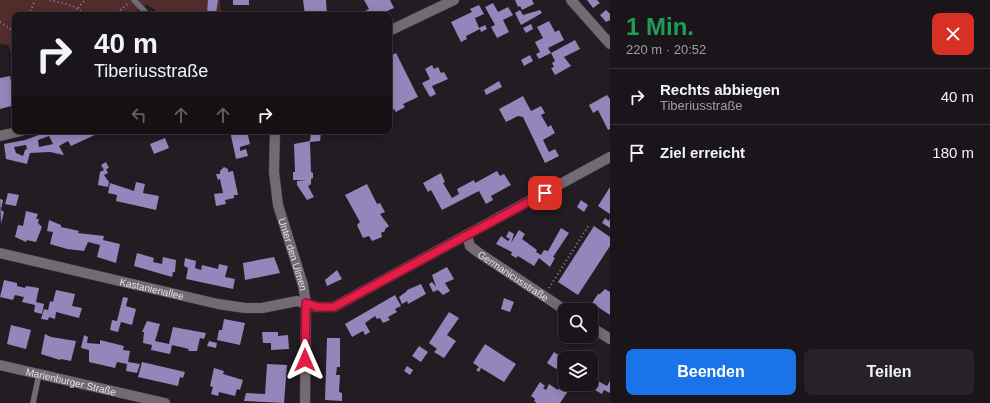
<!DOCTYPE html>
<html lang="de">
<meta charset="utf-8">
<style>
:root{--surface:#1a151a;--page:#272227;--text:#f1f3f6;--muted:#9f9fa2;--line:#383439;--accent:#1a73e8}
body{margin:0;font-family:Arial,sans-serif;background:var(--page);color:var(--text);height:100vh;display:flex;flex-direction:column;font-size:15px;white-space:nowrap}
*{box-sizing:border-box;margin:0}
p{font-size:13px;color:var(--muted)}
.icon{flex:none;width:22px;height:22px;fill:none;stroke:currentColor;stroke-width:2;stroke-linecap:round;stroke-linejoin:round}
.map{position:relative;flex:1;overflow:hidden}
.sheet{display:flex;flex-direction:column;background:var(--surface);width:380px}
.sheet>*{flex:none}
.banner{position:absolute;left:12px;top:12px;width:380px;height:122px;border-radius:8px;box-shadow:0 2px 10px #0003,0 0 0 1px var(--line);background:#1a151a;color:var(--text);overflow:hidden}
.fabs{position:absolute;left:558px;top:303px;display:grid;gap:8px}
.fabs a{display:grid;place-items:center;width:40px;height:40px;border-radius:8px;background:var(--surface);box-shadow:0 2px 10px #0003,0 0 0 1px var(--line);font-size:20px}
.pin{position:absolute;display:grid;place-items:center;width:34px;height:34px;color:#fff;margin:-17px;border-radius:8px;box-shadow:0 2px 6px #0006}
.me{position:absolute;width:44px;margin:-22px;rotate:0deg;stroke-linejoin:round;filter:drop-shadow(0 0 3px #0008)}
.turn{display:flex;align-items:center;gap:14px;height:84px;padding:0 16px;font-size:18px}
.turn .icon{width:52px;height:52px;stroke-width:2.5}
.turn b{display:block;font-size:28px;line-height:34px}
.lanes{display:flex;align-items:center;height:38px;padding:0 16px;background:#0003;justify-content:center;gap:20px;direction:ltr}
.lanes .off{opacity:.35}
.round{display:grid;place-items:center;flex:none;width:42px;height:42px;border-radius:8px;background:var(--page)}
.overview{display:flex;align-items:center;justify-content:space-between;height:68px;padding:0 16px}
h1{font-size:24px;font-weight:600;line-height:30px;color:#1e9e55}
.primary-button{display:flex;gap:8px;margin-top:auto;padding:8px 16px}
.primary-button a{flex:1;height:46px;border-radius:8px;background:var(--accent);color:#fff;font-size:16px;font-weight:600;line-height:46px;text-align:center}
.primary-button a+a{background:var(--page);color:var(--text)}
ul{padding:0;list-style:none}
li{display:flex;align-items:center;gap:12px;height:56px;padding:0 16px;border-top:1px solid var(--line)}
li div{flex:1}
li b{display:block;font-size:15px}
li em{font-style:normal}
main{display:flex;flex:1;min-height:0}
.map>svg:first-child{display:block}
.green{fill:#522d2c}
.building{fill:#9485bb;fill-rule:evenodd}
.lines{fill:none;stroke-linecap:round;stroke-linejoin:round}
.service-casing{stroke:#3c373d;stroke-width:6}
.minor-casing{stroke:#3c373d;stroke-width:11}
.path{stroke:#8d878d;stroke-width:2;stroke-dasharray:1 3;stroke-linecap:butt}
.service{stroke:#736a73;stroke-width:5.5}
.minor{stroke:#736a73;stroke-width:10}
.route-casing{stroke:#92132f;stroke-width:10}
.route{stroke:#e11d48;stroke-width:7}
.labels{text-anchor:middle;stroke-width:4;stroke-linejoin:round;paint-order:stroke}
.street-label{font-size:10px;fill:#e5e0e5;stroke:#1a131a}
</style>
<main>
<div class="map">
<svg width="610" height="403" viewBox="0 0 610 403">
<rect width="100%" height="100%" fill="#231c23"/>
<path class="green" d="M0 0H220L221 15H163L147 5 137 10 134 15H15V61L8 45 0 44Z"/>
<path class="building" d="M208 0H218L216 13H207Z
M233 0H249V5H233Z
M303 0H326L327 15H305Z
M364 0H390L394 8 378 15H362L361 13 369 9Z
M515 0H532L534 4 522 10 520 6 518 7Z
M587 0H597L600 3 593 8Z
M493 3 498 12 508 7 513 15 503 20 509 32 497 38 491 27 495 25 485 7Z
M479 5 484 14 475 18 479 28 485 25 487 29 481 32 480 29 466 36 467 39 461 42 451 22 472 12 470 9Z
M520 10 523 15 540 10 542 13 521 25 515 13Z
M606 10 610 14V20L606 22 600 15Z
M549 21 555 32 559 30 564 40 548 48 551 53 539 59 536 54 540 52 535 42 543 38 537 27Z
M531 24 533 29 526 33 523 28Z
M575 40 580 49 564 57 571 66 555 75 551 68 554 67 552 63 555 61 551 53Z
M396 53 418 97 403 104 405 107 396 112 394 109 389 111V56Z
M530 55 533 61 524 66 521 60Z
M432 65 434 69 438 67 441 73 444 72 448 79 432 86 436 94 430 97 422 83 430 79 425 69Z
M10 76 15 105 0 109V78Z
M499 81 502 87 486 95 484 90Z
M607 95 610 99V129L608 130 598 110 593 113 589 105Z
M523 96 531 111 541 106 545 113 541 115 548 127 551 125 555 133 543 140 549 152 555 149 559 156 545 163 523 117 518 116 506 122 499 109Z
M61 131H100L99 133 71 146 68 141 59 146 64 155 50 152 30 153 27 164 6 159 4 144 25 140 47 132 48 134 52 132 54 135ZM49 136 53 144 39 147 38 140ZM26 145 27 149 25 150 23 156 16 153 14 147Z
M230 131H247L250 144 240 147V151L246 149 248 156 236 159Z
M311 131H321L320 141 310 142 311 172 313 173V178L311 179V184L308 186 314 197 307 200 297 185V181L306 180H293V172H295L294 144 310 141Z
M165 138 169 148 154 154 150 144Z
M106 162 109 168 106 169 108 173 104 175 109 182 108 187 98 185 100 172 104 170 101 165Z
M224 167 228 169V172L233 171 238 195H234V198L225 200 226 204 216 206 214 194 223 193 220 179 218 180 216 174H220V171Z
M497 171 500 176 504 174 511 185 491 196 493 200 486 204 479 191 442 210 431 190 428 192 423 183 441 173 445 182 443 183 452 198 459 194 457 189 474 180 475 183Z
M136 182 145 184 143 193 159 196 156 210 116 201 117 195 108 193 110 183 134 191Z
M367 184 377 204 380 203 385 212 380 214 389 226 385 229V231L381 233 382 237 372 241 369 236 363 238 357 225 360 222 345 195Z
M610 187V214L598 206Z
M8 193 19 195 16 206 5 204Z
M0 199 3 200 1 210 4 212 1 224Z
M581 200 588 205 584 212 577 207Z
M26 211 38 214 36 219H39L38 223 42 227 36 242 27 240 26 242 15 237 18 225 23 226Z
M605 218 609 221 610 218V228L602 223Z
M49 220 61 225V227L79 231 78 233 104 236 103 240 120 244 116 263 97 257 100 245 88 242 84 251 67 249 50 244 53 232 47 231Z
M594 226 610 237V246L578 295 558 282Z
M561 228 569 233 553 257 555 258 550 267 539 258 534 266 518 256 516 258 511 255 512 252 496 244 501 236 508 241 510 239 506 237 509 231 514 234 511 243 519 230 525 234 522 239 537 250 536 252 541 255 544 250 548 251Z
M137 253 154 258 153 262 162 264 163 257 176 260 175 272H173L172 277 134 266Z
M274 257 280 273 245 280 243 263Z
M185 258 196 261 195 268 201 270 202 265 218 269 219 264 228 266 225 277 235 279 233 289 186 279 188 268 184 266Z
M447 267 454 279 445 283 450 291 443 295 438 290 433 292 429 284 432 282 436 287 432 275Z
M337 270 342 279 327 286 325 280Z
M4 280 17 283V286L25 288 26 286 39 288 36 302 44 304 42 314 34 312 35 305 22 302 24 297 15 295 13 300 0 297Z
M421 284 426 294 408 304 407 301 402 304 399 297 407 291V290Z
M605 289 610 292V315L592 303 598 294H600Z
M56 290 75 294 72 306 82 308 79 318 56 312 55 319 49 317 48 320 41 319 44 309 48 310 50 301 53 302Z
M395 295 401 306 395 309 397 312 388 317 390 320 383 323 380 318 377 319 375 316 365 323 370 332 365 335 363 331 352 337 345 324Z
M123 297 128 298 126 306 136 309 132 325 121 322 118 332 110 330 112 320 117 321Z
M504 298 514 302 510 312 501 309Z
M449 312 459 318 447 335 456 341 444 358 434 352 437 349 429 343Z
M224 319 245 323 240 345 217 340 219 330H222Z
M147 321 160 324 155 341 169 344 173 327 206 333 204 339 200 338 197 351H188L189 349 172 345 170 354 151 350 152 345 143 343 144 332H142Z
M11 325 31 330 26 349 7 344Z
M262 332H278V336L288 335 289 349 271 350V343H263Z
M45 334 51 337 76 341 71 361 61 359 60 360 41 354Z
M84 335 88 337 87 343 100 344V340L124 346 123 350 130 351 128 362 140 364 137 373 126 371 127 364 117 362 115 368 89 362V350L81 348Z
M327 338H340V367H337L336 375H340L339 392 342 393V401L325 400Z
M209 341 217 343 216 348 207 346Z
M485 344 516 364 504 382 481 368 479 372 476 370 479 367 473 363Z
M419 346 428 352 421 362 412 356Z
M554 352 563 358 556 369 547 363Z
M142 362 185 372 183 378 180 377 178 386 138 377Z
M267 364 287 365 284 403 244 401 246 393 265 394Z
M407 366 413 370 410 375 404 371Z
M214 368 224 371 223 374 243 380 240 390 237 389 235 396 219 392 218 396 211 394 213 387 210 386Z
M598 381 607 386 610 381V393L604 390 602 394 593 389Z
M540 382 545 386 543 388 546 390 549 384 558 390 563 383 570 388 560 403H537L534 401 535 399 531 396Z"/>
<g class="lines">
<defs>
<path id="service" d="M134 0 148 15
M33 403 39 374"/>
<g id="minor">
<path d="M571 0 610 44"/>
<path d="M389 31 454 0"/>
<path id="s1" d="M275 131 274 172 278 205 303 285 306 303 305 403"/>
<path d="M0 136 21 131"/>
<path id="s2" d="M467 236 470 246 479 253 565 310"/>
<path id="s3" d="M0 253 218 304 245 308H262L297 301 317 307H334L610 157"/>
<path d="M591 327 610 339"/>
<path id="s4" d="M0 365 165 403"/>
</g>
</defs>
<use href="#service" class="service-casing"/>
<use href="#minor" class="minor-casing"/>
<path class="path" d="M50 0 73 6 86 15
M78 8 85 0
M29 15 35 0
M114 15 129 3
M0 22 15 32
M549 288 589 225"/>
<use href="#service" class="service"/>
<use href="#minor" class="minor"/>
</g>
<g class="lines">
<defs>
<path id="route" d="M305 360 306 303 318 307H334L545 193"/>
</defs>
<use href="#route" class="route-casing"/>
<use href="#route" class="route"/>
</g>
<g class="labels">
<g class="street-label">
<text dy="4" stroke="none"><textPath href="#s1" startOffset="126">Unter den Ulmen</textPath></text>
<text dy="4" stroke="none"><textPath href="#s2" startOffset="63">Germanicusstraße</textPath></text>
<text dy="4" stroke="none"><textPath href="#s3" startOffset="156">Kastanienallee</textPath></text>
<text dy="4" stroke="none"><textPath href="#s4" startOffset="73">Marienburger Straße</textPath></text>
</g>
</g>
</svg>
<div class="fabs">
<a><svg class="icon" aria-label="search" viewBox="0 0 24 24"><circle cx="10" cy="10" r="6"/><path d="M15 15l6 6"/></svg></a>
<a><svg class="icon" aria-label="layers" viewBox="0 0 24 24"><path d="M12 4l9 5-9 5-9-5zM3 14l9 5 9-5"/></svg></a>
</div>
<div class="pin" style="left:545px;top:193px;background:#d93025"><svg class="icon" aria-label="arrive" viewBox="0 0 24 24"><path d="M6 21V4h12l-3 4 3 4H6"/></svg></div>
<svg class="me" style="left:305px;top:360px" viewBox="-20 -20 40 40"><path d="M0-17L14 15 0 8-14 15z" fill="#e11d48" stroke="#fff" stroke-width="4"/></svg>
<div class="banner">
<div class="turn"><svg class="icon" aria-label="right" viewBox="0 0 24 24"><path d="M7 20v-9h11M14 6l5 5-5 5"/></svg><div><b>40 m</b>Tiberiusstraße</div></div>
<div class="lanes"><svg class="icon off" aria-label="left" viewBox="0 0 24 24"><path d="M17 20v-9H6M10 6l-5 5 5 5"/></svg><svg class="icon off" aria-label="ahead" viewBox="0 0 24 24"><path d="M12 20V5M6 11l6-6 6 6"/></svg><svg class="icon off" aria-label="ahead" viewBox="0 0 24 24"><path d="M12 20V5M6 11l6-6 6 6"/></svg><svg class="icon" aria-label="right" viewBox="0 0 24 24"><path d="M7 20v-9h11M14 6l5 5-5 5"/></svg></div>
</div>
</div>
<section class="sheet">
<div class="overview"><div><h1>1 Min.</h1><p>220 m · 20:52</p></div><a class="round" style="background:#d93025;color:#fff"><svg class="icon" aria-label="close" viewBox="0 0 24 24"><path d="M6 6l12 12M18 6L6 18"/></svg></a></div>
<ul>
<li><svg class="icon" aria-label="right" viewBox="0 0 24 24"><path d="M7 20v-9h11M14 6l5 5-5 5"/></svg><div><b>Rechts abbiegen</b><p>Tiberiusstraße</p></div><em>40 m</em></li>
<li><svg class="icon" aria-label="arrive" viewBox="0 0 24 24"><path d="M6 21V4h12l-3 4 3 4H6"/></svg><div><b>Ziel erreicht</b></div><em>180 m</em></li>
</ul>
<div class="primary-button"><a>Beenden</a><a>Teilen</a></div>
</section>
</main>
